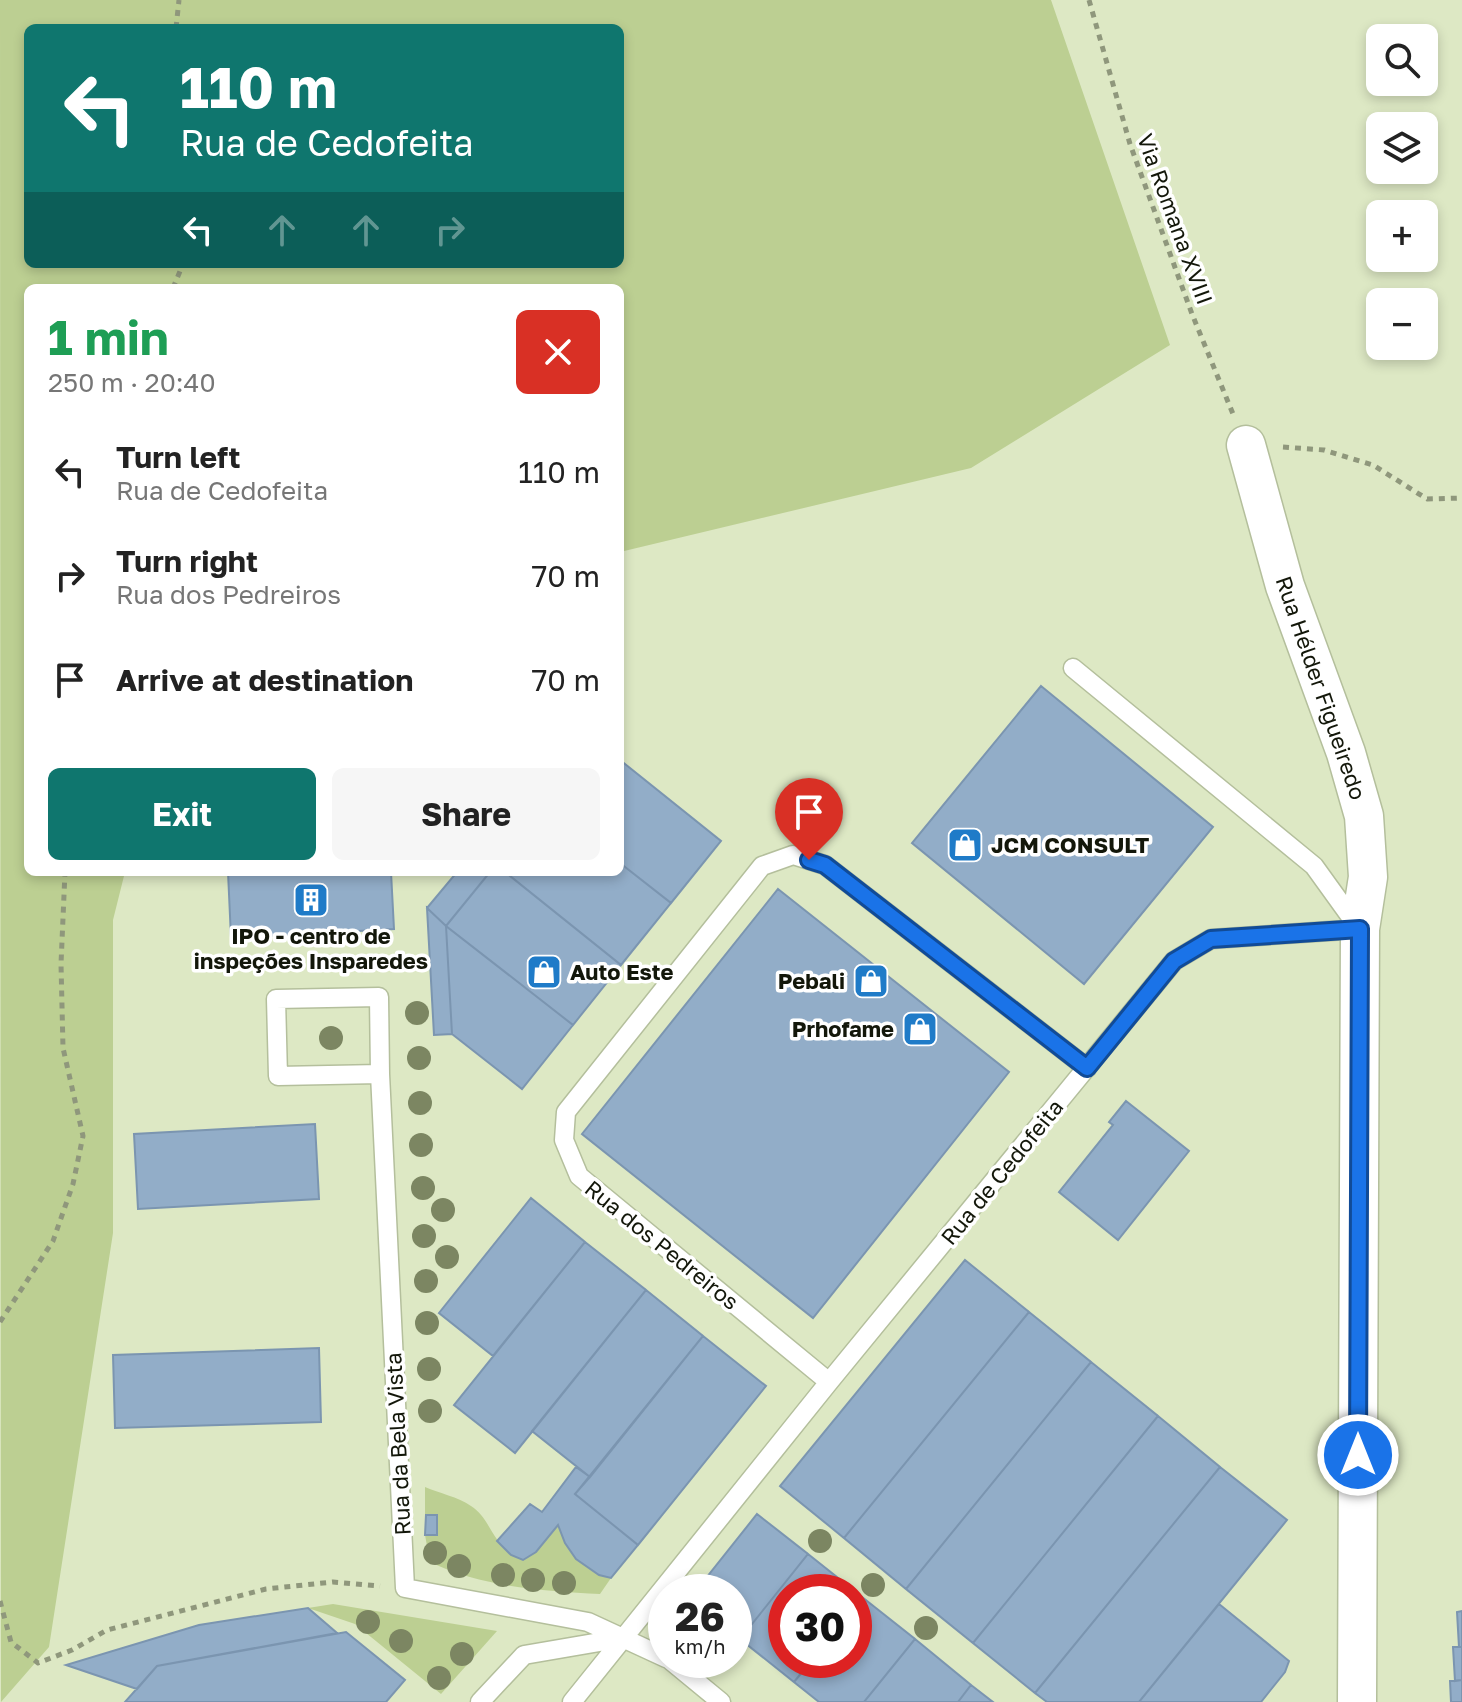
<!DOCTYPE html>
<meta charset="utf-8">
<style>
:root{--surface:#fff;--page:#f6f6f6;--text:#222;--muted:#767676;--accent:#0f766e}
body{margin:0;font-family:"Golos Text",sans-serif;background:var(--page);color:var(--text);height:100vh;display:flex;flex-direction:column;font-size:30px;white-space:nowrap}
*{box-sizing:border-box;margin:0}
p{font-size:26px;color:var(--muted)}
.icon{flex:none;width:44px;height:44px;fill:none;stroke:currentColor;stroke-width:2;stroke-linecap:round;stroke-linejoin:round}
.map{position:relative;flex:1;overflow:hidden}
.details{position:absolute;left:24px;top:284px;width:600px;height:592px;display:flex;flex-direction:column;background:var(--surface);border-radius:12px;box-shadow:0 4px 12px #0003}
.details>*{flex:none}
.hud{position:absolute;left:24px;top:24px;width:600px;height:244px;border-radius:12px;box-shadow:0 4px 12px #0003;background:#0f766e;color:#fff;overflow:hidden}
.controls{position:absolute;left:1366px;top:24px;display:grid;gap:16px}
.controls a{display:grid;place-items:center;width:72px;height:72px;border-radius:12px;background:var(--surface);box-shadow:0 4px 12px #0003;font-size:40px}
.speed{position:absolute;left:648px;top:1574px;display:flex;gap:16px;font-size:40px;font-weight:700;text-align:center}
.speed>*{display:grid;place-content:center;width:104px;height:104px;border-radius:50%;background:var(--surface);box-shadow:0 4px 12px #0003;line-height:1}
.speed small{font-size:20px;font-weight:400}
.speed .limit{border:12px solid #d22;background:#fff;color:#111}
.pin{position:absolute;display:grid;place-items:center;width:68px;height:68px;color:#fff;margin:-82px -34px;border-radius:50% 50% 50% 0;rotate:-45deg;box-shadow:0 0 8px #0007}
.pin .icon{rotate:45deg}
.me{position:absolute;width:88px;margin:-44px;rotate:0deg;stroke-linejoin:round;filter:drop-shadow(0 0 6px #0008)}
.turn{display:flex;align-items:center;gap:28px;height:168px;padding:0 24px;font-size:36px}
.turn .icon{width:104px;height:104px;stroke-width:2.5}
.turn b{display:block;font-size:56px;line-height:68px}
.lanes{display:flex;align-items:center;height:76px;padding:0 24px;background:#0003;justify-content:center;gap:40px;direction:ltr}
.lanes .off{opacity:.35}
.round{display:grid;place-items:center;flex:none;width:84px;height:84px;border-radius:12px;background:var(--page)}
.head{display:flex;align-items:center;justify-content:space-between;height:136px;padding:0 24px}
h1{font-size:48px;font-weight:700;line-height:60px;color:#1e9e55}
.cta{display:flex;gap:16px;margin-top:auto;padding:16px 24px}
.cta a{flex:1;height:92px;border-radius:12px;background:var(--accent);color:#fff;font-size:32px;font-weight:700;line-height:92px;text-align:center}
.cta a+a{background:var(--page);color:var(--text)}
ul{padding:0;list-style:none}
li{display:flex;align-items:center;gap:24px;height:104px;padding:0 24px}
li div{flex:1}
li b{display:block;font-size:30px}
li em{font-style:normal}
.map>svg:first-child{display:block}
.green{fill:#bccf92;fill-rule:evenodd}
.building{fill:#92adc8;stroke:#7b95b0;stroke-width:2}
.lines{fill:none;stroke-linecap:round;stroke-linejoin:round}
.lane-casing{stroke:#b4bf9c;stroke-width:21}
.street-casing{stroke:#b4bf9c;stroke-width:41}
.path{stroke:#8f977c;stroke-width:5;stroke-dasharray:6 6;stroke-linecap:butt}
.lane{stroke:#fff;stroke-width:18}
.street{stroke:#fff;stroke-width:38}
.tree{fill:#7c8662}
.route-casing{stroke:#114b97;stroke-width:20}
.route{stroke:#1a73e8;stroke-width:14}
.labels{text-anchor:middle;stroke-width:7;stroke-linejoin:round;paint-order:stroke}
.street-label{font-size:22px;fill:#13170a;stroke:#fff}
.poi-label{font-size:22px;font-weight:bold;fill:#13170a;stroke:#fff;text-anchor:start}
</style>
<div class="map">
<svg width="1462" height="1702" viewBox="0 0 1462 1702">
<rect width="100%" height="100%" fill="#dde8c4"/>
<path class="green" d="M0 0H1051L1170 345 971 468 620 552V288H28V872H125L113 920V1233L49 1647 1 1702ZM28 28H620V264H28Z
M425 1487C439 1493 458 1497 471 1506 492 1519 491 1547 523 1560L536 1552 558 1525C568 1552 583 1570 611 1578L600 1594C543 1591 482 1587 430 1562L425 1535Z
M333 1604 497 1631 441 1694 355 1624 308 1608Z"/>
<path class="building" d="M1041 686 1213 827 1084 984 912 843Z
M620 760 721 841 671 903 620 863Z
M620 863 671 903 621 965 505 872H620Z
M228 872H391L394 929 231 938Z
M457 872H490L446 926 427 908Z
M490 872H505L621 965 573 1025 446 926Z
M778 889 1009 1072 813 1318 582 1134Z
M427 908 446 926 452 1034 434 1035Z
M446 926 573 1025 522 1089 452 1034Z
M1126 1101 1189 1151 1118 1240 1059 1192 1113 1125 1109 1122Z
M315 1124 319 1199 138 1209 134 1134Z
M531 1198 585 1242 493 1356 439 1313Z
M585 1242 646 1290 515 1453 454 1405Z
M965 1260 1029 1312 844 1538 780 1486Z
M646 1290 703 1336 590 1477 532 1431Z
M1029 1312 1091 1362 906 1589 844 1538Z
M703 1336 766 1386 638 1545 575 1494Z
M319 1348 321 1422 115 1428 113 1355Z
M1091 1362 1158 1416 973 1643 906 1589Z
M1158 1416 1220 1467 1035 1693 973 1643Z
M576 1467 590 1477 575 1494 638 1545 611 1578 599 1575 576 1559 565 1543 558 1525 536 1552 523 1560 511 1555 497 1541 530 1504 542 1512Z
M1220 1467 1287 1520 1139 1702H1047L1035 1693Z
M757 1514 808 1554 740 1639 734 1634V1592H695Z
M426 1515H437V1535H425Z
M808 1554 862 1597 854 1607V1592H786V1660H812L794 1682 740 1639Z
M862 1597 915 1639 864 1702H819L794 1682 812 1660H854V1607Z
M1219 1604 1289 1661 1285 1672 1261 1702H1139Z
M308 1608 337 1633 157 1666 137 1689 66 1665 199 1625Z
M1462 1611V1647H1459L1457 1612Z
M346 1632 405 1680 386 1702H125L157 1666Z
M915 1639 971 1685 958 1702H864Z
M1453 1647H1462V1680L1455 1681Z
M1462 1680V1702H1451L1450 1681Z
M971 1685 993 1702H958Z"/>
<g class="lines">
<defs>
<path id="lane" d="M1073 668 1314 866 1358 927
M380 1074 278 1076 276 999 379 997 380 1074 405 1588 588 1622 666 1658
M829 1382 579 1176 564 1140 566 1112 762 866 793 855 825 865 1087 1068
M670 1660 721 1702
M480 1702 524 1655 623 1638
M572 1702 829 1382 1174 961 1211 939 1360 929"/>
<path id="street" d="M1246 445 1285 586 1346 753 1364 816 1368 877 1360 929 1357 1702"/>
</defs>
<use href="#lane" class="lane-casing"/>
<use href="#street" class="street-casing"/>
<path class="path" d="M1089 0 1130 144 1192 314 1233 414
M176 28 179 0
M173 288 183 264
M1283 447 1324 450 1373 465 1427 499 1462 498
M0 1322 53 1241 73 1184 83 1136 63 1048 61 964 65 872
M0 1601 11 1642 38 1663 72 1650 107 1630 266 1589 333 1582 380 1586"/>
<use href="#lane" class="lane"/>
<use href="#street" class="street"/>
</g>
<g class="tree">
<circle cx="417" cy="1013" r="12"/>
<circle cx="331" cy="1038" r="12"/>
<circle cx="419" cy="1058" r="12"/>
<circle cx="420" cy="1103" r="12"/>
<circle cx="421" cy="1145" r="12"/>
<circle cx="423" cy="1188" r="12"/>
<circle cx="443" cy="1210" r="12"/>
<circle cx="424" cy="1236" r="12"/>
<circle cx="447" cy="1257" r="12"/>
<circle cx="426" cy="1281" r="12"/>
<circle cx="427" cy="1323" r="12"/>
<circle cx="429" cy="1369" r="12"/>
<circle cx="430" cy="1411" r="12"/>
<circle cx="820" cy="1541" r="12"/>
<circle cx="435" cy="1553" r="12"/>
<circle cx="459" cy="1566" r="12"/>
<circle cx="503" cy="1575" r="12"/>
<circle cx="533" cy="1580" r="12"/>
<circle cx="564" cy="1583" r="12"/>
<circle cx="873" cy="1585" r="12"/>
<circle cx="368" cy="1622" r="12"/>
<circle cx="926" cy="1628" r="12"/>
<circle cx="401" cy="1641" r="12"/>
<circle cx="462" cy="1654" r="12"/>
<circle cx="439" cy="1678" r="12"/>
</g>
<g class="lines">
<defs>
<path id="route" d="M809 860 825 865 1087 1068 1174 961 1211 939 1360 929 1358 1455"/>
</defs>
<use href="#route" class="route-casing"/>
<use href="#route" class="route"/>
</g>
<defs>
<symbol id="shop-square" viewBox="-11 -11 22 22"><rect x="-9" y="-9" width="18" height="18" rx="4" fill="#1f7bc8" stroke="#fff"/><path d="M-5-2.5h2.3a2.7 3.5 0 0 1 5.4 0H5L5.5 6h-11ZM-1.5-2.5h3a1.5 2.3 0 0 0-3 0Z" fill="#fff"/></symbol>
<symbol id="building-square" viewBox="-11 -11 22 22"><rect x="-9" y="-9" width="18" height="18" rx="4" fill="#1f7bc8" stroke="#fff"/><path d="M-4-6H4V6H1V3H-1V6H-4ZM-2.5-4.3h1.7v1.8h-1.7ZM.8-4.3h1.7v1.8H.8ZM-2.5-1h1.7V.8h-1.7ZM.8-1h1.7V.8H.8Z" fill="#fff"/></symbol>
</defs>
<g fill-rule="evenodd">
<use href="#shop-square" x="945" y="825" width="40" height="40"/>
<use href="#building-square" x="291" y="880" width="40" height="40"/>
<use href="#shop-square" x="524" y="952" width="40" height="40"/>
<use href="#shop-square" x="851" y="961" width="40" height="40"/>
<use href="#shop-square" x="900" y="1009" width="40" height="40"/>
</g>
<g class="labels">
<g class="street-label">
<text transform="translate(1175 219) rotate(70)" y="8">Via Romana XVIII</text>
<text transform="translate(1321 688) rotate(71)" y="8">Rua Hélder Figueiredo</text>
<text transform="translate(1002 1172) rotate(-51)" y="8">Rua de Cedofeita</text>
<text transform="translate(662 1245) rotate(39)" y="8">Rua dos Pedreiros</text>
<text transform="translate(398 1444) rotate(-93)" y="8">Rua da Bela Vista</text>
</g>
<g class="poi-label">
<text x="991" y="853">JCM CONSULT</text>
<text x="311" y="944" text-anchor="middle">IPO - centro de<tspan x="311" dy="25">inspeções Insparedes</tspan></text>
<text x="570" y="980">Auto Este</text>
<text x="845" y="989" text-anchor="end">Pebali</text>
<text x="894" y="1037" text-anchor="end">Prhofame</text>
</g>
</g>
</svg>
<div class="controls">
<a><svg class="icon" aria-label="search" viewBox="0 0 24 24"><circle cx="10" cy="10" r="6"/><path d="M15 15l6 6"/></svg></a>
<a><svg class="icon" aria-label="layers" viewBox="0 0 24 24"><path d="M12 4l9 5-9 5-9-5zM3 14l9 5 9-5"/></svg></a>
<a>+</a>
<a>−</a>
</div>
<div class="speed"><div>26<small>km/h</small></div><div class="limit">30</div></div>
<div class="pin" style="left:809px;top:860px;background:#d93025"><svg class="icon" aria-label="arrive" viewBox="0 0 24 24"><path d="M6 21V4h12l-3 4 3 4H6"/></svg></div>
<svg class="me" style="left:1358px;top:1455px" viewBox="-20 -20 40 40"><circle r="17" fill="#1a73e8" stroke="#fff" stroke-width="3"/><path d="M0-11L8 9 0 5-8 9z" fill="#fff"/></svg>
<div class="hud">
<div class="turn"><svg class="icon" aria-label="left" viewBox="0 0 24 24"><path d="M17 20v-9H6M10 6l-5 5 5 5"/></svg><div><b>110 m</b>Rua de Cedofeita</div></div>
<div class="lanes"><svg class="icon" aria-label="left" viewBox="0 0 24 24"><path d="M17 20v-9H6M10 6l-5 5 5 5"/></svg><svg class="icon off" aria-label="ahead" viewBox="0 0 24 24"><path d="M12 20V5M6 11l6-6 6 6"/></svg><svg class="icon off" aria-label="ahead" viewBox="0 0 24 24"><path d="M12 20V5M6 11l6-6 6 6"/></svg><svg class="icon off" aria-label="right" viewBox="0 0 24 24"><path d="M7 20v-9h11M14 6l5 5-5 5"/></svg></div>
</div>
<section class="details">
<div class="head"><div><h1>1 min</h1><p>250 m · 20:40</p></div><a class="round" style="background:#d93025;color:#fff"><svg class="icon" aria-label="close" viewBox="0 0 24 24"><path d="M6 6l12 12M18 6L6 18"/></svg></a></div>
<ul>
<li><svg class="icon" aria-label="left" viewBox="0 0 24 24"><path d="M17 20v-9H6M10 6l-5 5 5 5"/></svg><div><b>Turn left</b><p>Rua de Cedofeita</p></div><em>110 m</em></li>
<li><svg class="icon" aria-label="right" viewBox="0 0 24 24"><path d="M7 20v-9h11M14 6l5 5-5 5"/></svg><div><b>Turn right</b><p>Rua dos Pedreiros</p></div><em>70 m</em></li>
<li><svg class="icon" aria-label="arrive" viewBox="0 0 24 24"><path d="M6 21V4h12l-3 4 3 4H6"/></svg><div><b>Arrive at destination</b></div><em>70 m</em></li>
</ul>
<div class="cta"><a>Exit</a><a>Share</a></div>
</section>
</div>
